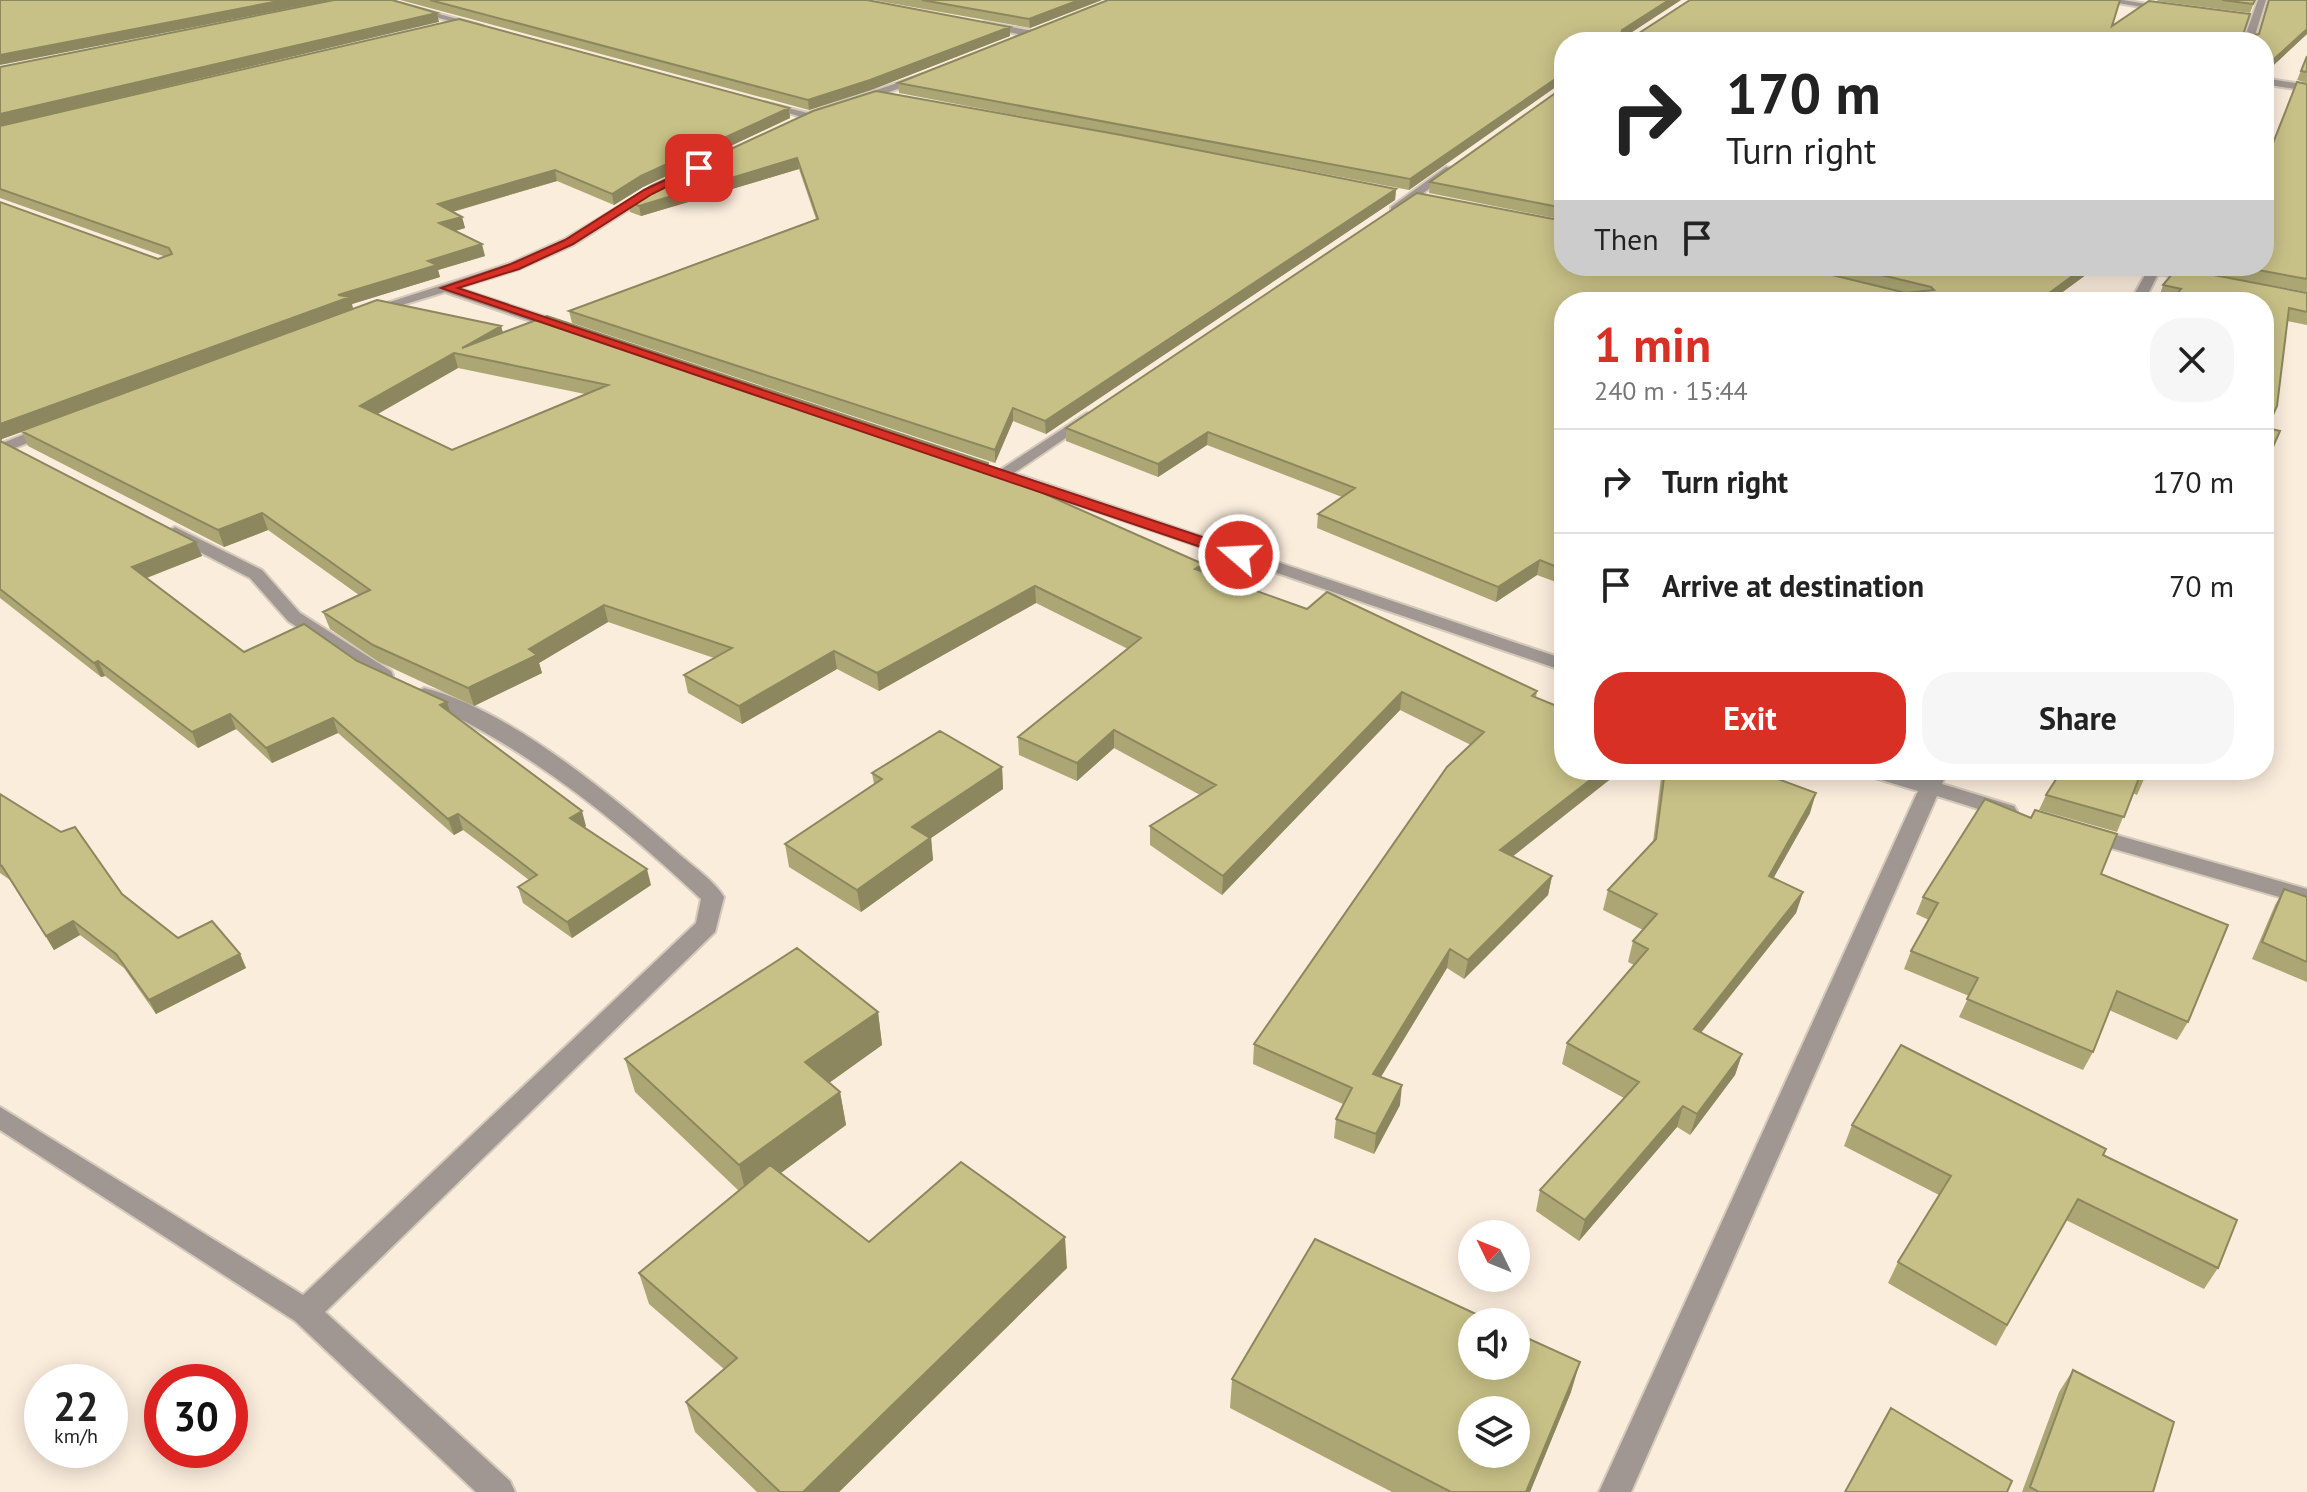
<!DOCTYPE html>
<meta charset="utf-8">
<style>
:root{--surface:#fff;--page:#f6f6f6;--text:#222;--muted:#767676;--line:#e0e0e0;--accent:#d93025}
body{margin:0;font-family:"PT Sans",sans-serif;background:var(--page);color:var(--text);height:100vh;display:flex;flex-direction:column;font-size:30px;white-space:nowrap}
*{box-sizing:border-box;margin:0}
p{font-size:26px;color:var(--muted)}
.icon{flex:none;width:44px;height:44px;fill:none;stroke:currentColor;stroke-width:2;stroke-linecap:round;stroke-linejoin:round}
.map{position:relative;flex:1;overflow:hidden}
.sheet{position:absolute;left:1554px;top:292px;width:720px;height:488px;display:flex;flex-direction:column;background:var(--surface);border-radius:32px;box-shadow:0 4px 20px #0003}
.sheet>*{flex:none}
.banner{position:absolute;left:1554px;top:32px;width:720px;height:244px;border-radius:32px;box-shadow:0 4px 20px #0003;background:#fff;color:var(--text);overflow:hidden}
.needle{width:52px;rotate:313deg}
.buttons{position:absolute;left:1458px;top:1220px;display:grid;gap:16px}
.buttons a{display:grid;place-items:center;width:72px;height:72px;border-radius:50%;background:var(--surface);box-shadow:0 4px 20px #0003;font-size:40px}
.speed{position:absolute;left:24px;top:1364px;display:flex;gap:16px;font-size:40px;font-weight:700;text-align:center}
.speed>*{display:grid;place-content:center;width:104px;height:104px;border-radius:50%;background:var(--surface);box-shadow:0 4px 20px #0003;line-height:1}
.speed small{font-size:20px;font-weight:400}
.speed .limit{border:12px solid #d22;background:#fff;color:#111}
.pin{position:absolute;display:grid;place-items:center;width:68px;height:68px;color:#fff;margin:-34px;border-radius:16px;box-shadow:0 4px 12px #0006}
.me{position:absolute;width:88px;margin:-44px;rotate:289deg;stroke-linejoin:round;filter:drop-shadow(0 0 6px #0008)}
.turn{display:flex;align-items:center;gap:28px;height:168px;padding:0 40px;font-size:36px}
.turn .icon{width:104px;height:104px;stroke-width:2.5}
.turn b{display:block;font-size:56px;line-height:68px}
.then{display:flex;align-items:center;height:76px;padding:0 40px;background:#0003;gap:16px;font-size:30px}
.round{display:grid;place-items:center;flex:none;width:84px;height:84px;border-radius:32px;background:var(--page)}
.head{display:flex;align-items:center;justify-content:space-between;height:136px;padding:0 40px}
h1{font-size:48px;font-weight:700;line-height:60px;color:var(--accent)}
.primary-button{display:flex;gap:16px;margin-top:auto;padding:16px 40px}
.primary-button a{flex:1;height:92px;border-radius:32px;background:var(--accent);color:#fff;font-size:32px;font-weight:700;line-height:92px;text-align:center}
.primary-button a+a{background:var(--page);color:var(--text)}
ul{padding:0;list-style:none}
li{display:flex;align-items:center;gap:24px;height:104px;padding:0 40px;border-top:2px solid var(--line)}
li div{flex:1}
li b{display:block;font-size:30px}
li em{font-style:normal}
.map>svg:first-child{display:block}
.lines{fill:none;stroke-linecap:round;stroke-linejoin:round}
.minor-casing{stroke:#d5c9ba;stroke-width:4}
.minor{fill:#a09793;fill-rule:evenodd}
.wall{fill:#aca674;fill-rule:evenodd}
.shaded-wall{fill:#8c875e}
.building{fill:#c8c187;stroke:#8c875e;stroke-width:2;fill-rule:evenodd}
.route{fill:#d93025;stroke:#8d1f18;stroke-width:2}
</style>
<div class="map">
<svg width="2307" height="1492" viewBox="0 0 2307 1492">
<rect width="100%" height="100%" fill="#fbeddc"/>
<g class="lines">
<defs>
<path id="minor" d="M374 0H388L483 26 479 29Z
M2099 0H2123L2170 8 2166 11Z
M2258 0H2266L2253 42H2243Z
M984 22 1033 31 1038 34 1033 37 981 27Z
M924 74 927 79 809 119 759 105 764 102 808 113Z
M2264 78 2307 85V91L2264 84Z
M1446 167 1456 169 1399 211H1391V207Z
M650 188 656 191 654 193 573 245 519 269 458 288 567 324V330H557L445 292 369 315 362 311 511 263 565 239Z
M2150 266 2198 273 2204 277 2198 281 2158 274 2144 302H2130Z
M1087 413 1094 417 1092 420 1014 473 1564 659V671L996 477 994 474Z
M50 424 58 429 55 432 0 454V444Z
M175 527 262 570 300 613 391 671 393 675 391 679H377L288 621 250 578 169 536 167 532Z
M424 688C509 709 614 797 680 855 694 867 714 881 724 897L715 932 325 1312 510 1481 515 1492H476L295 1321 0 1130V1107L303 1295 696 923 701 899C613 817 528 748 417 698L414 694Z
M1862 770H1894L1924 779 1928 770H1948L1942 784 2014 806 2017 811 2007 818 1937 796 1631 1492H1599L1918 791 1865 775Z
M2088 827 2307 889V905L2080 839 2077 834 2080 829Z"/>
</defs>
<use href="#minor" class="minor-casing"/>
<use href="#minor" class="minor"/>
</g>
<path class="wall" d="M400 0H868L1010 27V36L871 90 809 110Z
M873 0H1102L1030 28Z
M1108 0H1681L1627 35 2112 26 2244 32 2247 36 2258 34 2268 0H2307V34L2264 74V42H1564V81L1409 190 1167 144 1396 189 1395 200 1046 434 1013 421 995 463 572 323 569 311 816 219 799 169 641 216 630 212 628 201 813 111 1098 131 899 93 898 83Z
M2158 0H2255L2250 13 2157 1Z
M2307 56V83L2297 80Z
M2307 84V292L2181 269 2183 266H2264Z
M1564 87V220L1429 193 1430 182Z
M789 108 790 118 643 187 614 205 557 181 453 212 462 217 465 228 455 231 485 256 438 270 440 277 352 304 353 309 501 326 503 333 988 468 1203 564V572L1537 691 1513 856 1552 876 1548 895 1464 979 1447 968 1381 1077 1400 1105 1374 1154 1334 1138 1336 1119 1343 1104 1253 1064 1254 1044 1471 745 1400 710 1222 895 1150 845V826L1200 795 1114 748 1077 781 1019 755 1018 737 1128 649 1036 603 879 691 837 669 742 724 688 693 684 675 714 658 608 622 539 663 542 673 474 706 379 662 330 629 323 612 359 595 268 530 224 547 28 446 22 432 2 439 1 441 196 542 202 556 147 578 244 652 357 661 447 702 451 713 586 826 584 828 651 885 572 938 523 903 518 887 529 880 463 830 454 835 338 733 272 763 236 729 198 748 105 676 101 677 0 598V202L158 259 166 257 0 198V126ZM458 368 585 394 452 450 378 414Z
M1564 266H2098L2049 302H1564V585L1537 575 1496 602 1317 528 1318 514 1342 497 1207 445 1158 477 1066 441V428Z
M2163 285 2307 293V325L2287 321 2267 428 2264 467 2172 300 2159 297Z
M1002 767 1003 789 931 838 933 860 861 912 789 867 785 844 874 784 872 773Z
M1662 770H1767L1764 774 1810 813 1773 878 1803 892 1796 913 1701 1033 1742 1054 1735 1075 1690 1135 1677 1127 1579 1241 1536 1211 1540 1190 1624 1098 1562 1064 1567 1043 1634 965 1628 962 1633 941 1643 930 1603 910 1608 890 1653 842Z
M2148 770 2137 795 2133 793 2117 832 2039 810 2046 795Z
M0 794 122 894 178 938 240 954 246 968 156 1014 124 968 80 935 54 950 10 880 0 873Z
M2101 874 2188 1022 2177 1040 2109 1010 2093 1052 2083 1070 1959 1017 1969 996 1904 969 1911 951 1929 920 1916 914 1923 897Z
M2284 889 2307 897V982L2252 959 2275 905Z
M878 1012 882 1045 829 1083 840 1092 846 1125 780 1173 869 1242 1067 1268 839 1492H757L695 1432 686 1402 724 1369 649 1304 639 1273 739 1191 635 1092 625 1059Z
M1852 1125 2103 1155 2218 1268 2204 1289 2066 1220 1996 1346 1888 1283 1898 1262 1939 1195 1844 1146Z
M2073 1370 2153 1492H2022L2059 1392Z
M1232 1379 1571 1392 1530 1492H1392L1230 1408Z"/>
<path class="shaded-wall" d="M284 0H332L0 65V55Z
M1079 0H1102L1030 28 1029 19Z
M1669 0H1681L1620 40 1622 30Z
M437 13 439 22 0 126V114Z
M1010 27V36L871 90 809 110 808 100Z
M2307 29V34L2264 74V68Z
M1564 73V81L1409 190 1410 179Z
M789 108 790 118 643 187 614 205 612 194 641 176Z
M797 158 799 169 641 216 639 206Z
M555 170 557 181 441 215 438 204Z
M1396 189 1395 200 1046 434 1045 421Z
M462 217 465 228 442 235 439 223Z
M482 244 485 256 438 270 440 277 352 304 353 309 2 439 0 444V424L428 261Z
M2086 266H2098L2049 302H2037Z
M501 326 505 341 462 348Z
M454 353 458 368 365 421 360 406Z
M1013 408V421L995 463V450Z
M1208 432 1207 445 1158 477V464Z
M262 513 268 530 224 547 218 530Z
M196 542 202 556 138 581 132 567Z
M1540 560 1537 575 1496 602 1498 587Z
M1203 564 1202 581 1195 569Z
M1035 586 1036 603 879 691 877 673Z
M604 605 608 622 539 663 542 673 474 706 468 688 529 649Z
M834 651 837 669 742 724 739 706Z
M98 661 105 676 101 677 94 663Z
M1402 692 1400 710 1222 895 1223 876Z
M447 702 452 717 440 705Z
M230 714 236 729 198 748 192 732Z
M333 718 338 733 272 763 266 748Z
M1114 730V748L1077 781V763Z
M1002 767 1003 789 931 838 933 860 861 912 857 890 912 827Z
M1603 770H1622L1497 869 1500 850Z
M1816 793 1810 813 1763 897 1769 876Z
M582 811 586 826 574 834 570 818Z
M458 814 463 830 454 835 448 819Z
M647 869 651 885 572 938 567 922Z
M1552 876 1548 895 1464 979 1468 960Z
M1803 892 1796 913 1687 1050 1694 1029Z
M73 921 80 935 54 950 46 936Z
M1450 949 1447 968 1371 1093 1373 1074Z
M240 954 246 968 156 1014 149 1000Z
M878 1012 882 1045 812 1095 805 1062Z
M1742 1054 1735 1075 1690 1135 1697 1114Z
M1402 1085 1400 1105 1374 1154 1376 1134Z
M840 1092 846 1125 747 1198 739 1165Z
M1683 1106 1677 1127 1579 1241 1585 1220Z
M1065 1237 1067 1268 839 1492H803Z
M1580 1362 1571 1392 1530 1492H1526Z"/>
<path class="building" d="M0 0H284L0 55Z
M334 0H392L437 13 0 114V67Z
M430 0H867L1010 27 870 80 808 100Z
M922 0H1079L1029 19Z
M1108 0H1669L1622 30 1621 35H1636L1690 0H2120L2112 26 2149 1 2250 14 2244 32 2247 36 2259 34 2269 0H2307V29L2264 68V42H1564V73L1410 179 898 83Z
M2222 0H2255L2253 4Z
M459 19 789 108 641 176 612 194 555 170 438 204 462 217 439 223 482 244 428 261 437 265 338 295 350 297 0 424V202L158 259 172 254 169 248 0 189V126Z
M2307 56V72L2301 71Z
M2297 82 2307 84V279L2236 266H2264V166Z
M1564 87V208L1430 182Z
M876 91 1121 135 1396 189 1045 421 1013 408 995 450 569 311 818 219 797 158 639 206 628 201 651 186 813 111Z
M1417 193 1564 221V266H1795L1906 293 1934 290 1931 287 1844 266H2086L2037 302H1564V570L1540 560 1498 587 1318 514 1355 488 1208 432 1158 464 1066 428Z
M2177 268 2307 293V312L2289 308 2277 406 2267 428 2280 431 2264 467V302H2171L2181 289 2163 285Z
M377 300 501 326 462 348 547 316 988 463 986 468 1203 564 1195 569 1307 609 1327 592 1537 691 1532 696 1564 709V770H1603L1500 850 1552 876 1468 960 1450 949 1373 1074 1402 1085 1376 1134 1336 1119 1352 1088 1254 1044 1447 767 1484 732 1402 692 1223 876 1150 826 1216 785 1114 730 1077 763 1018 737 1141 638 1035 586 877 673 834 651 739 706 684 675 732 648 604 605 529 649 537 655 468 688 373 645 323 612 370 590 262 513 218 530 21 431ZM454 353 608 385 452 450 360 406Z
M0 441 196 542 132 567 244 652 304 624 357 661 447 702 440 705 582 811 570 818 647 869 567 922 518 887 537 875 458 814 448 819 333 718 266 748 230 714 192 732 98 661 94 663 0 589Z
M940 731 1002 767 912 827 930 838 857 890 785 844 882 779 872 773Z
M1665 770H1760L1759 772 1816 793 1769 876 1803 892 1694 1029 1742 1054 1697 1114 1683 1106 1585 1220 1540 1190 1639 1082 1567 1043 1648 949 1633 941 1657 914 1608 890 1656 839Z
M2062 770H2148L2144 779 2139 778 2124 817 2046 795Z
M0 794 61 832 75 827 122 894 178 938 212 921 240 954 149 1000 116 954 73 921 46 936 2 866 0 865Z
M1985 799 2031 818 2035 810 2117 834 2101 874 2228 925 2188 1022 2117 991 2093 1052 1967 999 1978 978 1911 951 1938 903 1923 897Z
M2284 889 2307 897V962L2262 942Z
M797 948 878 1012 805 1062 840 1092 739 1165 625 1059Z
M1901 1045 2106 1149 2103 1155 2237 1220 2218 1268 2078 1199 2007 1325 1898 1262 1951 1176 1852 1125Z
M961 1162 1065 1237 803 1492H780L686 1402 737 1358 639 1273 770 1165 869 1242Z
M1315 1239 1493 1322H1472V1366H1516V1333L1580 1362 1526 1492H1451L1232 1379ZM1472 1410H1516V1454H1472Z
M2073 1370 2174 1422 2153 1492H2039L2030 1487Z
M1891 1408 2012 1481 2007 1492H1845Z"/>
<path class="route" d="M696 166 704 168 652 194 573 244 519 269 458 288 1244 551V558H1233L441 288 511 264 565 240 644 190Z"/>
</svg>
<div class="buttons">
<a><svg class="needle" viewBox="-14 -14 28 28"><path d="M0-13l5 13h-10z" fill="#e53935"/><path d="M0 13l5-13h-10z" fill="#767676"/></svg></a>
<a><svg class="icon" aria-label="sound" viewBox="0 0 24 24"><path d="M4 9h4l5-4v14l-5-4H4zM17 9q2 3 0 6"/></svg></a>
<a><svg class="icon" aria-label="layers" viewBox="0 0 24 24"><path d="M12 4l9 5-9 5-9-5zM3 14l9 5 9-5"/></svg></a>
</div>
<div class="speed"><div>22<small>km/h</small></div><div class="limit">30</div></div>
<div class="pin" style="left:699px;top:168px;background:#d93025"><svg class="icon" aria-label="arrive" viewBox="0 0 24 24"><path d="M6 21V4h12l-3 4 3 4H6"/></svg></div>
<svg class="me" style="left:1239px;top:555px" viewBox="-20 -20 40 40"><circle r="17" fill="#d93025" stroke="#fff" stroke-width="3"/><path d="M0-11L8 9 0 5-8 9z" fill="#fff"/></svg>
<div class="banner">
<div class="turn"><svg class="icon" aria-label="right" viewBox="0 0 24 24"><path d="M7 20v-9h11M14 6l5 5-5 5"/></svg><div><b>170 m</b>Turn right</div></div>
<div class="then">Then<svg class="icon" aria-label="arrive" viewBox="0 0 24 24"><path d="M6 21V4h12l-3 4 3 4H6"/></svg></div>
</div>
<section class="sheet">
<div class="head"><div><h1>1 min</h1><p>240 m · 15:44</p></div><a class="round"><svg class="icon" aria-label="close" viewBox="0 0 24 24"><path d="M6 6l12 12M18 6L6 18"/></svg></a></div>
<ul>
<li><svg class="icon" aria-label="right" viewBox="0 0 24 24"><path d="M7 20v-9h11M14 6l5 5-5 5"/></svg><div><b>Turn right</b></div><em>170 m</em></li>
<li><svg class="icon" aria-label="arrive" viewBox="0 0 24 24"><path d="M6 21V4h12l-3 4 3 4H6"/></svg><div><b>Arrive at destination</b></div><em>70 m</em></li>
</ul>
<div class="primary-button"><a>Exit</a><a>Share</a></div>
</section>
</div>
